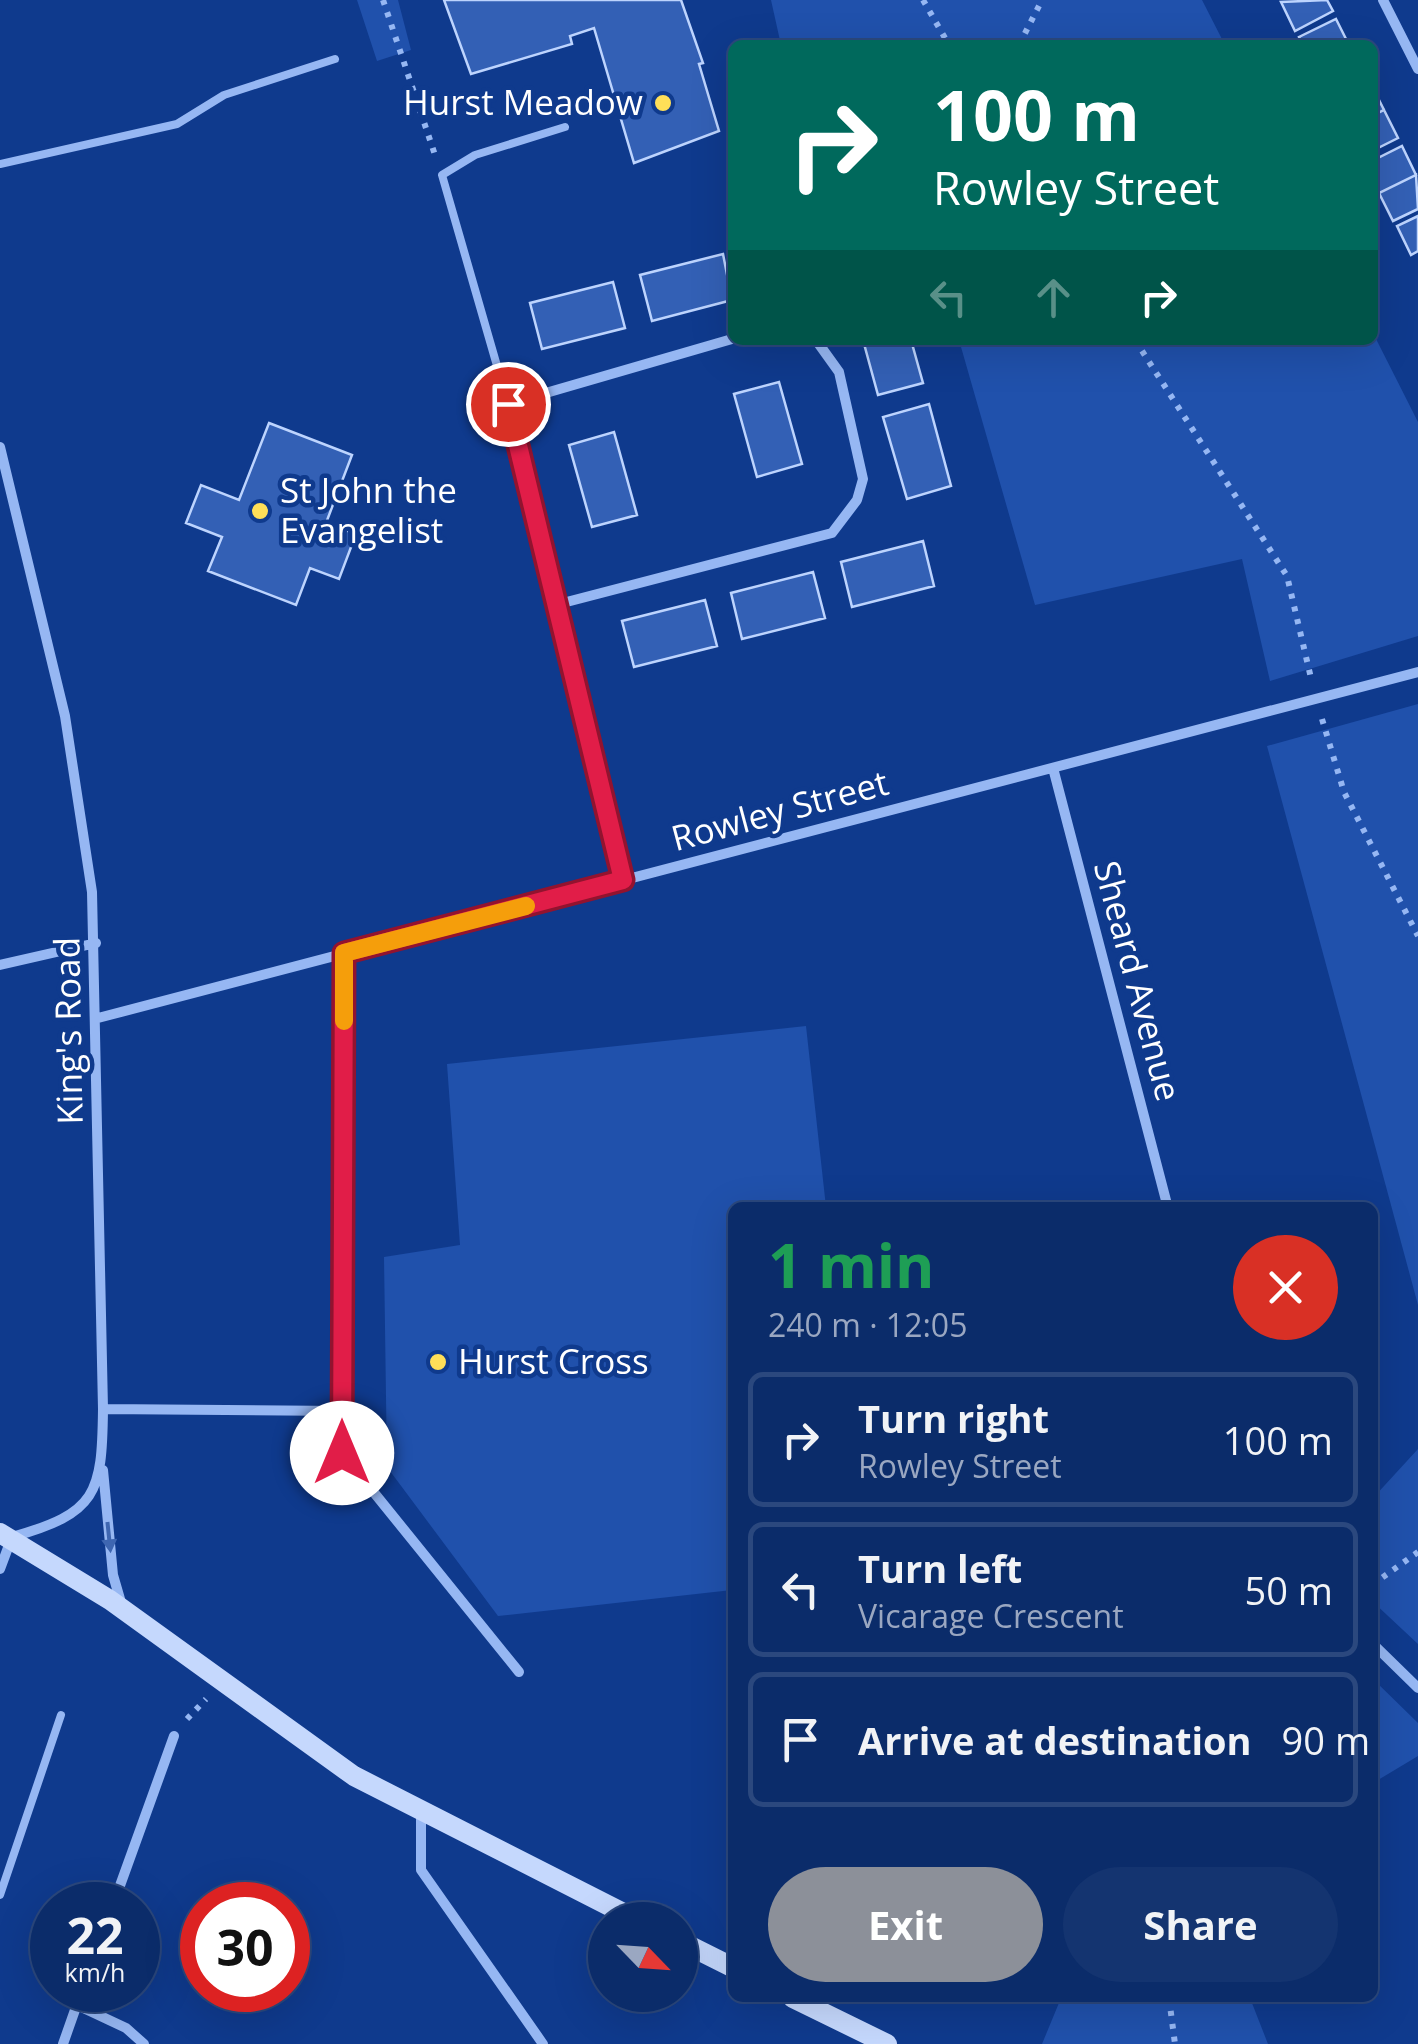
<!DOCTYPE html>
<meta charset="utf-8">
<style>
:root{--surface:#0b2c6a;--page:#143470;--text:#f1f3f6;--muted:#9aa7c1;--line:#2b487e;--accent:#8c9099}
body{margin:0;font-family:"Open Sans",sans-serif;background:var(--page);color:var(--text);height:100vh;display:flex;flex-direction:column;font-size:38px;white-space:nowrap}
*{box-sizing:border-box;margin:0}
p{font-size:32px;color:var(--muted)}
.icon{flex:none;width:55px;height:55px;fill:none;stroke:currentColor;stroke-width:2;stroke-linecap:round;stroke-linejoin:round}
.map{position:relative;flex:1;overflow:hidden}
.sheet{position:absolute;left:728px;top:1202px;width:650px;height:800px;display:flex;flex-direction:column;background:var(--surface);border-radius:15px;box-shadow:0 10px 40px #0002,0 0 0 2px var(--line)}
.sheet>*{flex:none}
.banner{position:absolute;left:728px;top:40px;width:650px;height:305px;border-radius:15px;box-shadow:0 10px 40px #0002,0 0 0 2px var(--line);background:#00695c;color:#fff;overflow:hidden}
.needle{width:65px;rotate:115deg}
.tools{position:absolute;left:588px;top:1902px;display:grid;gap:20px}
.tools a{display:grid;place-items:center;width:110px;height:110px;border-radius:50%;background:var(--surface);box-shadow:0 10px 40px #0002,0 0 0 2px var(--line);font-size:50px}
.speed{position:absolute;left:30px;top:1882px;display:flex;gap:20px;font-size:50px;font-weight:700;text-align:center}
.speed>*{display:grid;place-content:center;width:130px;height:130px;border-radius:50%;background:var(--surface);box-shadow:0 10px 40px #0002,0 0 0 2px var(--line);line-height:1}
.speed small{font-size:25px;font-weight:400}
.speed .limit{border:15px solid #d22;background:#fff;color:#111}
.pin{position:absolute;display:grid;place-items:center;width:85px;height:85px;color:#fff;margin:-42px;border:5px solid #fff;border-radius:50%;box-shadow:0 2px 10px #0007}
.me{position:absolute;width:110px;margin:-55px;rotate:0deg;stroke-linejoin:round;filter:drop-shadow(0 0 8px #0008)}
.turn{display:flex;align-items:center;gap:35px;height:210px;padding:0 40px;font-size:45px}
.turn .icon{width:130px;height:130px;stroke-width:2.5}
.turn b{display:block;font-size:70px;line-height:85px}
.lanes{display:flex;align-items:center;height:95px;padding:0 40px;background:#0003;justify-content:center;gap:50px;direction:ltr}
.lanes .off{opacity:.35}
.round{display:grid;place-items:center;flex:none;width:105px;height:105px;border-radius:52px;background:var(--page)}
.overview{display:flex;align-items:center;justify-content:space-between;height:170px;padding:0 40px}
h1{font-size:60px;font-weight:700;line-height:75px;color:#1e9e55}
.button{display:flex;gap:20px;margin-top:auto;padding:20px 40px}
.button a{flex:1;height:115px;border-radius:60px;background:var(--accent);color:#fff;font-size:40px;font-weight:700;line-height:115px;text-align:center}
.button a+a{background:var(--page);color:var(--text)}
ul{padding:0;list-style:none}
li{display:flex;align-items:center;gap:30px;height:135px;margin:0 20px 15px;padding:0 20px;border:5px solid var(--line);border-radius:15px}
li div{flex:1}
li b{display:block;font-size:38px}
li em{font-style:normal}
.map>svg:first-child{display:block}
.green{fill:#2051ac}
.building{fill:#3360b5;stroke:#bdd4fe;stroke-width:2.5}
.lines{fill:none;stroke-linecap:round;stroke-linejoin:round}
.path{stroke:#96b7f3;stroke-width:6;stroke-dasharray:5 8;stroke-linecap:butt}
.lane{stroke:#96b7f3;stroke-width:8}
.street{stroke:#96b7f3;stroke-width:10}
.secondary{stroke:#c5d8fd;stroke-width:20}
.oneway{fill:#3e66b1}
.route-casing{stroke:#92132f;stroke-width:25}
.route{stroke:#e11d48;stroke-width:18}
.slow{stroke:#f59e0b;stroke-width:18}
.poi-dot{fill:#ffdf58;stroke:#0f3a8d;stroke-width:4}
.labels{text-anchor:middle;stroke-width:9;stroke-linejoin:round;paint-order:stroke}
.poi-label{font-size:35px;fill:#fff;stroke:#0f3a8d;text-anchor:start}
.street-label{font-size:35px;fill:#fff;stroke:#0f3a8d}
</style>
<div class="map">
<svg width="1418" height="2044" viewBox="0 0 1418 2044">
<rect width="100%" height="100%" fill="#0f3a8d"/>
<path class="green" d="M357 0H398L411 50 377 61Z
M771 0H1202L1225 45H781Z
M1373 333 1418 422V636L1270 681 1242 559 1035 605 959 340H1372Z
M1418 704V1305L1267 746Z
M806 1026 826 1207 732 1208V1590L498 1616 387 1467 384 1257 460 1245 447 1064Z
M1418 1449V1644L1372 1601 1373 1498Z
M1372 1678 1418 1723V1756L1373 1783Z
M1061 1998H1250L1268 2044H1042Z"/>
<path class="building" d="M444 0H681L703 63 699 64 719 131 634 163 594 28 570 36 572 44 471 74Z
M1327 0 1333 11 1295 31 1281 2Z
M1336 19 1349 45H1303L1299 37Z
M1372 86 1384 110 1372 116Z
M1384 110 1398 138 1372 151V116Z
M1402 146 1416 175 1379 193 1372 180V161Z
M1416 175 1418 209 1393 221 1379 193Z
M1418 216V251L1411 255 1397 226Z
M723 254 732 300 652 321 640 275Z
M613 282 625 328 542 349 530 303Z
M863 340H911L923 383 878 395Z
M779 382 802 464 757 477 734 394Z
M929 404 951 486 907 499 883 417Z
M269 423 352 455 326 523 356 534 339 579 310 568 296 605 208 571 222 537 186 523 201 485 239 500Z
M614 432 637 515 592 527 569 445Z
M923 541 934 586 852 607 841 562Z
M813 572 825 618 742 639 731 593Z
M705 600 717 646 634 667 622 621Z"/>
<g class="lines">
<path class="path" d="M383 0 435 155
M923 0 949 45
M1019 45 1042 0
M1135 340 1287 576 1311 678
M1322 719 1344 792 1418 936
M1372 1585 1418 1552
M187 1719 206 1699
M1169 1998 1175 2044"/>
<path class="lane" d="M0 164 177 124 224 95 335 59
M508 404 442 175 475 155 565 127
M0 1895 61 1715"/>
<path class="street" d="M1383 0 1418 69
M0 447 65 716 92 892 103 1409C102 1494 97 1513 12 1537L0 1569
M555 605 832 533 857 500 863 479 839 372 816 340
M1053 768 1168 1208
M623 880 508 404 732 339
M344 953 342 1453 519 1672
M0 965 96 943
M98 1018 1418 672
M103 1409 342 1411
M103 1470 113 1575 122 1606
M1372 1643 1418 1688
M421 1812V1870L543 2044
M113 1905 174 1736
M77 2005 126 2028 144 2044
M63 2044 82 1990"/>
<path class="secondary" d="M0 1533 110 1600 354 1776 637 1920
M680 1941 732 1967
M793 1998 887 2044"/>
</g>
<defs><path id="oneway-solid" d="M-6-.8H1V-3.2L6.5 0L1 3.2V.8H-6Z" transform="scale(2.5)"/></defs>
<use class="oneway" href="#oneway-solid" transform="translate(109 1537) rotate(84)"/>
<g class="lines">
<defs>
<path id="route" d="M342 1453 344 953 623 880 508 404"/>
</defs>
<use href="#route" class="route-casing"/>
<use href="#route" class="route"/>
<path class="slow" d="M344 1021V953L526 906"/>
</g>
<g class="poi-dot">
<circle cx="663" cy="103" r="10"/>
<circle cx="260" cy="511" r="10"/>
<circle cx="438" cy="1362" r="10"/>
</g>
<g class="labels">
<g class="poi-label">
<text x="643" y="115" text-anchor="end">Hurst Meadow</text>
<text x="280" y="503">St John the<tspan x="280" dy="40">Evangelist</tspan></text>
<text x="458" y="1374">Hurst Cross</text>
</g>
<g class="street-label">
<text transform="translate(780 811) rotate(-15)" y="12">Rowley Street</text>
<text transform="translate(1137 981) rotate(75)" y="12">Sheard Avenue</text>
<text transform="translate(69 1031) rotate(-91)" y="12">King's Road</text>
</g>
</g>
</svg>
<div class="tools">
<a><svg class="needle" viewBox="-14 -14 28 28"><path d="M0-13l5 13h-10z" fill="#e53935"/><path d="M0 13l5-13h-10z" fill="#9aa7c1"/></svg></a>
</div>
<div class="speed"><div>22<small>km/h</small></div><div class="limit">30</div></div>
<div class="pin" style="left:508px;top:404px;background:#d93025"><svg class="icon" aria-label="arrive" viewBox="0 0 24 24"><path d="M6 21V4h12l-3 4 3 4H6"/></svg></div>
<svg class="me" style="left:342px;top:1453px" viewBox="-20 -20 40 40"><circle r="19" fill="#fff"/><path d="M0-13L10 11 0 6-10 11z" fill="#e11d48"/></svg>
<div class="banner">
<div class="turn"><svg class="icon" aria-label="right" viewBox="0 0 24 24"><path d="M7 20v-9h11M14 6l5 5-5 5"/></svg><div><b>100 m</b>Rowley Street</div></div>
<div class="lanes"><svg class="icon off" aria-label="left" viewBox="0 0 24 24"><path d="M17 20v-9H6M10 6l-5 5 5 5"/></svg><svg class="icon off" aria-label="ahead" viewBox="0 0 24 24"><path d="M12 20V5M6 11l6-6 6 6"/></svg><svg class="icon" aria-label="right" viewBox="0 0 24 24"><path d="M7 20v-9h11M14 6l5 5-5 5"/></svg></div>
</div>
<section class="sheet">
<div class="overview"><div><h1>1 min</h1><p>240 m · 12:05</p></div><a class="round" style="background:#d93025;color:#fff"><svg class="icon" aria-label="close" viewBox="0 0 24 24"><path d="M6 6l12 12M18 6L6 18"/></svg></a></div>
<ul>
<li><svg class="icon" aria-label="right" viewBox="0 0 24 24"><path d="M7 20v-9h11M14 6l5 5-5 5"/></svg><div><b>Turn right</b><p>Rowley Street</p></div><em>100 m</em></li>
<li><svg class="icon" aria-label="left" viewBox="0 0 24 24"><path d="M17 20v-9H6M10 6l-5 5 5 5"/></svg><div><b>Turn left</b><p>Vicarage Crescent</p></div><em>50 m</em></li>
<li><svg class="icon" aria-label="arrive" viewBox="0 0 24 24"><path d="M6 21V4h12l-3 4 3 4H6"/></svg><div><b>Arrive at destination</b></div><em>90 m</em></li>
</ul>
<div class="button"><a>Exit</a><a>Share</a></div>
</section>
</div>
